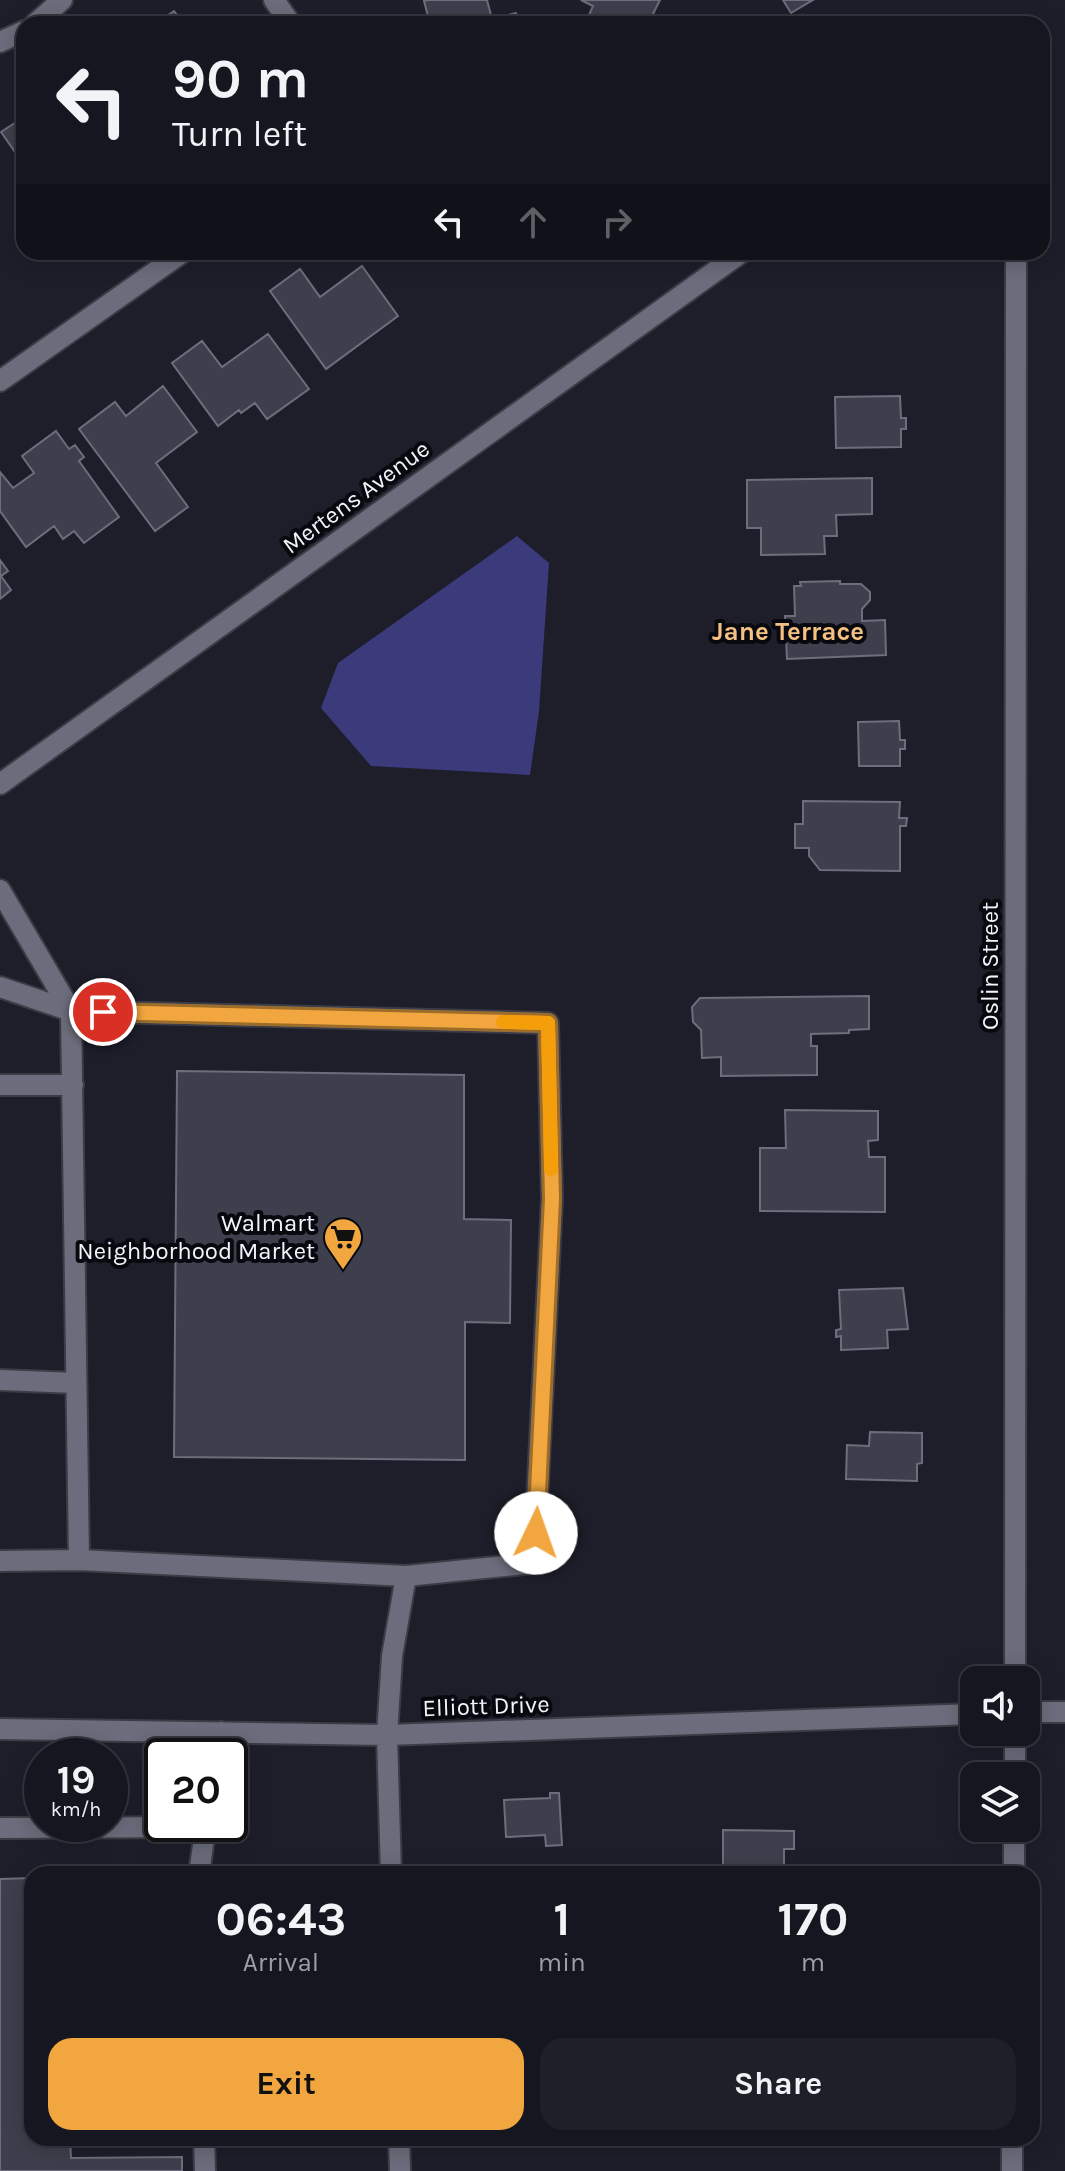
<!DOCTYPE html>
<style>
:root{--surface:#161620;--page:#1f1f29;--text:#f1f3f6;--muted:#9e9fa5;--line:#35353e;--accent:#f1a63f}
body{margin:0;font-family:Karla,sans-serif;background:var(--page);color:var(--text);height:100vh;display:flex;flex-direction:column;font-size:30px;white-space:nowrap}
*{box-sizing:border-box;margin:0}
p{font-size:26px;color:var(--muted)}
.icon{flex:none;width:44px;height:44px;fill:none;stroke:currentColor;stroke-width:2;stroke-linecap:round;stroke-linejoin:round}
.map{position:relative;flex:1;overflow:hidden}
.side{position:absolute;left:24px;top:1866px;width:1016px;height:280px;display:flex;flex-direction:column;background:var(--surface);border-radius:24px;box-shadow:0 4px 20px #0003,0 0 0 2px var(--line)}
.side>*{flex:none}
.hud{position:absolute;left:16px;top:16px;width:1034px;height:244px;border-radius:24px;box-shadow:0 4px 20px #0003,0 0 0 2px var(--line);background:#161620;color:var(--text);overflow:hidden}
.tools{position:absolute;left:960px;top:1666px;display:grid;gap:16px}
.tools a{display:grid;place-items:center;width:80px;height:80px;border-radius:16px;background:var(--surface);box-shadow:0 4px 20px #0003,0 0 0 2px var(--line);font-size:40px}
.speed{position:absolute;left:24px;top:1738px;display:flex;gap:16px;font-size:40px;font-weight:700;text-align:center}
.speed>*{display:grid;place-content:center;width:104px;height:104px;border-radius:50%;background:var(--surface);box-shadow:0 4px 20px #0003,0 0 0 2px var(--line);line-height:1}
.speed small{font-size:20px;font-weight:400}
.speed .limit{border:4px solid #111;border-radius:12px;background:#fff;color:#111}
.pin{position:absolute;display:grid;place-items:center;width:68px;height:68px;color:#fff;margin:-34px;border:4px solid #fff;border-radius:50%;box-shadow:0 2px 8px #0007}
.me{position:absolute;width:88px;margin:-44px;rotate:3deg;stroke-linejoin:round;filter:drop-shadow(0 0 6px #0008)}
.turn{display:flex;align-items:center;gap:28px;height:168px;padding:0 24px;font-size:36px}
.turn .icon{width:104px;height:104px;stroke-width:2.5}
.turn b{display:block;font-size:56px;line-height:68px}
.lanes{display:flex;align-items:center;height:76px;padding:0 24px;background:#0003;justify-content:center;gap:40px;direction:ltr}
.lanes .off{opacity:.35}
.eta{display:flex;justify-content:space-evenly;align-items:center;height:136px;text-align:center}
.eta b{font-size:48px;font-weight:700;line-height:56px}
.action{display:flex;gap:16px;margin-top:auto;padding:16px 24px}
.action a{flex:1;height:92px;border-radius:24px;background:var(--accent);color:#111;font-size:32px;font-weight:700;line-height:92px;text-align:center}
.action a+a{background:var(--page);color:var(--text)}
.map>svg:first-child{display:block}
.water{fill:#3b3a7b}
.building{fill:#3d3f4c;stroke:#6d6e7d;stroke-width:2}
.lines{fill:none;stroke-linecap:round;stroke-linejoin:round}
.minor-casing{stroke:#3b3c45;stroke-width:24}
.minor{stroke:#6b6d7c;stroke-width:20}
.route-casing{stroke:#9d6c29;stroke-width:20}
.route{stroke:#f1a63f;stroke-width:14}
.slow{stroke:#f59e0b;stroke-width:14}
.labels{text-anchor:middle;stroke-width:8;stroke-linejoin:round;paint-order:stroke}
.street-label{font-size:24px;fill:#f2f3fc;stroke:#08090e}
.poi-label{font-size:24px;fill:#f2f3fc;stroke:#08090e;text-anchor:end}
.neighbourhood-label{font-size:26px;font-weight:bold;fill:#f5c081;stroke:#08090e}
</style>
<div class="map">
<svg width="1065" height="2171" viewBox="0 0 1065 2171">
<rect width="100%" height="100%" fill="#1d1e2a"/>
<path class="water" d="M517 536 549 563 539 711 530 775 371 766 321 708 338 663Z"/>
<path class="building" d="M428 0H487L492 19 516 13 519 24H430L424 1Z
M581 0H660L648 24H585L593 6Z
M783 0H813L791 13Z
M174 11 184 24H155Z
M24 117V165L1 132Z
M362 266 398 316 326 369 270 291 300 269 320 297Z
M268 334 309 389 267 419 255 403 241 413 239 410 218 426 172 363 202 341 222 367Z
M163 386 197 432 156 463 188 507 155 531 79 429 115 402 126 416Z
M900 396 901 418H906V429H901V447L836 448 835 397Z
M56 431 69 449 75 445 84 457 79 461 119 517 84 543 74 531 63 539 54 526 26 547 0 511V472L13 488 34 473 22 456Z
M872 478V514L836 515 837 536H824L825 554 761 555V528H747V480Z
M0 560 8 571 1 576 11 590 0 599Z
M840 581V584H861L870 592V600L862 609V621L885 620 886 655 787 659 785 616H795L794 586H801L800 582Z
M899 721 900 740H905V749H900V766H859L858 722Z
M803 801 900 802 899 818H907L906 826H900V871L820 870 809 856V848H795V824H803Z
M869 996V1029L849 1030V1033L811 1034V1046H817V1075L721 1076V1057L702 1058 701 1030 693 1022 692 1007 700 998Z
M177 1071 464 1075V1219L511 1220 510 1323 465 1322V1460L174 1457Z
M785 1110 878 1111V1140L868 1141 869 1157H885V1212L760 1211V1148H786Z
M903 1288 908 1329 887 1330 888 1348 841 1350V1336L836 1337V1330L841 1329 839 1290Z
M870 1432 922 1433V1463L917 1464V1481L846 1479 847 1445 869 1446Z
M550 1793H559L562 1845 546 1846 545 1835 506 1837 504 1800 550 1798Z
M723 1830 794 1831V1849H784V1874H723Z
M32 1878V2138H70L71 2158 182 2157V2171H0V1879Z"/>
<g class="lines">
<defs>
<path id="minor" d="M274 0 291 24
M35 24 62 0
M0 42 24 31
M0 381 183 252
M0 784 742 252
M0 890 71 1011 548 1023 552 1199 534 1563 406 1576 392 1656 387 1735 391 1874
M0 987 71 1011 79 1560 0 1561
M0 1085H73
M0 1380 76 1383
M79 1560 406 1576
M1015 1680 1016 252
M1026 1712H1065
M0 1729 387 1735 974 1714
M217 1756 221 1732
M1015 1776V1732
M0 1828 205 1827
M199 1874 206 1824
M1014 1874V1828
M204 2138 205 2171
M399 2138 400 2171
M1012 2171V2138"/>
</defs>
<use href="#minor" class="minor-casing"/>
<use href="#minor" class="minor"/>
</g>
<g class="lines">
<defs>
<path id="route" d="M103 1012 548 1023 552 1199 536 1533"/>
</defs>
<use href="#route" class="route-casing"/>
<use href="#route" class="route"/>
<path class="slow" d="M503 1022 548 1023 551 1169"/>
</g>
<defs>
<symbol id="supermarket-pin" viewBox="-11 -11 22 30"><path d="M0 17L-7.5 6A9.5 9.5 0 1 1 7.5 6Z" fill="#f1a63f" stroke="#08090e"/><path d="M-6-5.5h2.5l.6 2H6L4.5 2H-2.5L-4.4-4H-6ZM-1.5 3.2a1.3 1.3 0 1 0 .1 0ZM3 3.2a1.3 1.3 0 1 0 .1 0Z" fill="#111"/></symbol>
</defs>
<g fill-rule="evenodd">
<use href="#supermarket-pin" x="321" y="1215" width="44" height="60"/>
</g>
<g class="labels">
<g class="street-label">
<text transform="translate(356 497) rotate(-36)" y="8">Mertens Avenue</text>
<text transform="translate(990 966) rotate(-90)" y="8">Oslin Street</text>
<text transform="translate(486 1706) rotate(-2)" y="8">Elliott Drive</text>
</g>
<g class="poi-label">
<text x="315" y="1231">Walmart<tspan x="315" dy="28">Neighborhood Market</tspan></text>
</g>
<g class="neighbourhood-label">
<text x="788" y="640">Jane Terrace</text>
</g>
</g>
</svg>
<div class="tools">
<a><svg class="icon" aria-label="sound" viewBox="0 0 24 24"><path d="M4 9h4l5-4v14l-5-4H4zM17 9q2 3 0 6"/></svg></a>
<a><svg class="icon" aria-label="layers" viewBox="0 0 24 24"><path d="M12 4l9 5-9 5-9-5zM3 14l9 5 9-5"/></svg></a>
</div>
<div class="speed"><div>19<small>km/h</small></div><div class="limit">20</div></div>
<div class="pin" style="left:103px;top:1012px;background:#d93025"><svg class="icon" aria-label="arrive" viewBox="0 0 24 24"><path d="M6 21V4h12l-3 4 3 4H6"/></svg></div>
<svg class="me" style="left:536px;top:1533px" viewBox="-20 -20 40 40"><circle r="19" fill="#fff"/><path d="M0-13L10 11 0 6-10 11z" fill="#f1a63f"/></svg>
<div class="hud">
<div class="turn"><svg class="icon" aria-label="left" viewBox="0 0 24 24"><path d="M17 20v-9H6M10 6l-5 5 5 5"/></svg><div><b>90 m</b>Turn left</div></div>
<div class="lanes"><svg class="icon" aria-label="left" viewBox="0 0 24 24"><path d="M17 20v-9H6M10 6l-5 5 5 5"/></svg><svg class="icon off" aria-label="ahead" viewBox="0 0 24 24"><path d="M12 20V5M6 11l6-6 6 6"/></svg><svg class="icon off" aria-label="right" viewBox="0 0 24 24"><path d="M7 20v-9h11M14 6l5 5-5 5"/></svg></div>
</div>
<section class="side">
<div class="eta">
<div><b>06:43</b><p>Arrival</p></div>
<div><b>1</b><p>min</p></div>
<div><b>170</b><p>m</p></div>
</div>
<div class="action"><a>Exit</a><a>Share</a></div>
</section>
</div>
